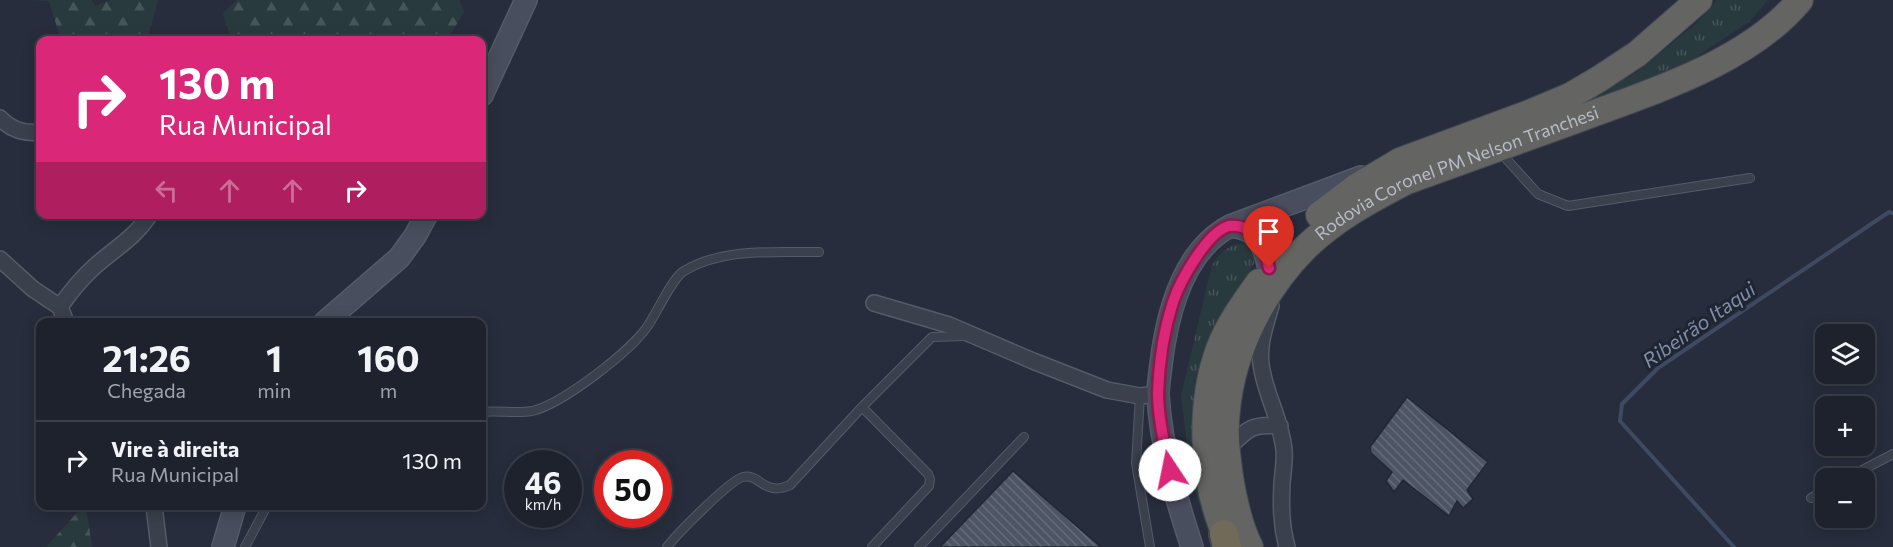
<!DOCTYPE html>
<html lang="pt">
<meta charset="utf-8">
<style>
:root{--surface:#1d222d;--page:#2a2f39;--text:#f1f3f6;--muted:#a0a4aa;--line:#3b3f49}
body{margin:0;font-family:Commissioner,sans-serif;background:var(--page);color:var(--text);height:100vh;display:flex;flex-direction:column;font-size:22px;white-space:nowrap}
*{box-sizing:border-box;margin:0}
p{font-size:20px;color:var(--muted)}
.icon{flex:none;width:33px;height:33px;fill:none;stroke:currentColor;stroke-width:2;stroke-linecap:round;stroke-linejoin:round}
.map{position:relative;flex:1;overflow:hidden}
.details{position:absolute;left:36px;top:318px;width:450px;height:192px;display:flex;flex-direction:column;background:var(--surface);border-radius:12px;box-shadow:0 3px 15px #0003,0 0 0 2px var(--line)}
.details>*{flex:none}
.top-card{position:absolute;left:36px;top:36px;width:450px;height:183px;border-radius:12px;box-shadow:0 3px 15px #0003,0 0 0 2px var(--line);background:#db2777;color:#fff;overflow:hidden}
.controls{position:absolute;left:1815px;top:324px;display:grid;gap:12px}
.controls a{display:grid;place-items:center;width:60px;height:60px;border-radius:12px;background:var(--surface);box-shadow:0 3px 15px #0003,0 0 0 2px var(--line);font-size:30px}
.speed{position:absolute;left:504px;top:450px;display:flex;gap:12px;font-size:30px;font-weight:700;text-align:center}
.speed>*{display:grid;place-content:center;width:78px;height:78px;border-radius:50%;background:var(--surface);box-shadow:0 3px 15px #0003,0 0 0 2px var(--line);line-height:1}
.speed small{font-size:15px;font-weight:400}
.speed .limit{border:9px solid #d22;background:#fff;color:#111}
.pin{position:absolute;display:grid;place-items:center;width:51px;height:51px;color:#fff;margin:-62px -26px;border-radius:50% 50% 50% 0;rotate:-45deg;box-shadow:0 0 6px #0007}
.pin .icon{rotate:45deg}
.me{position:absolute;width:66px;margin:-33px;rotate:349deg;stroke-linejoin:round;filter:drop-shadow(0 0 4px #0008)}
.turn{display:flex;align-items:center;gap:21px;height:126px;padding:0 24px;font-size:27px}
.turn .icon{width:78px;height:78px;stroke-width:2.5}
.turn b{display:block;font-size:42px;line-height:51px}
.lanes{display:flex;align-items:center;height:57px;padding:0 24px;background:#0003;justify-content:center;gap:30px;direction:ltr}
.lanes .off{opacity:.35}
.eta{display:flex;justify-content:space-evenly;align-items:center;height:102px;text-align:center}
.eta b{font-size:36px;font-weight:700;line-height:42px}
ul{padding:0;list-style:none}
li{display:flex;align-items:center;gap:18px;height:78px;padding:0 24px;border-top:2px solid var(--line)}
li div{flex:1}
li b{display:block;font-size:22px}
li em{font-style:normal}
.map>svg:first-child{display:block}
.grass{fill:url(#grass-tufts)}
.forest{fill:url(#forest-firs)}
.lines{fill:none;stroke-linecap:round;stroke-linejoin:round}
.stream{stroke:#3e4a63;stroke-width:4}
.building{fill:url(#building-back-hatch);stroke:#212733;stroke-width:1.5}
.service-casing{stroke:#555b67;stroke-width:10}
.minor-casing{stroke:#555b67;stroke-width:18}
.secondary-casing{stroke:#555b67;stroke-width:24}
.trunk-casing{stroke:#424854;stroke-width:28}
.motorway-casing{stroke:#424854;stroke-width:32}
.service{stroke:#3a404c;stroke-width:8}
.minor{stroke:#3a404c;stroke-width:15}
.secondary{stroke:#494e5e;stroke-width:21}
.trunk{stroke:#646462;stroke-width:26}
.motorway{stroke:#716a58;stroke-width:28}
.route-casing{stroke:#8e194d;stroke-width:15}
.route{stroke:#db2777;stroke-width:10}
.labels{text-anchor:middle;stroke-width:6;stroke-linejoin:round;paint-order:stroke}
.street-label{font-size:18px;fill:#b6bbc7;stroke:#1f2531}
.water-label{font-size:20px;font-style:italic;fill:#818eab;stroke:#1f2531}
</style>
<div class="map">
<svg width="1893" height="547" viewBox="0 0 1893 547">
<defs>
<pattern id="grass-tufts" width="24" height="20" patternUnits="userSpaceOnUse" patternTransform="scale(1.5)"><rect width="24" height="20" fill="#293a3e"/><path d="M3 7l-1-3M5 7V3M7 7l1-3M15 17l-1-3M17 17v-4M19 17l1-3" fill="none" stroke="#465558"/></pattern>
<pattern id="forest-firs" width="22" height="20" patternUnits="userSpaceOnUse" patternTransform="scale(1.5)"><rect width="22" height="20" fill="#293a3e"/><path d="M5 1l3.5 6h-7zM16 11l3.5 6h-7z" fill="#465558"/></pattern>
<pattern id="building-back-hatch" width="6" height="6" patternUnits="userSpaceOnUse" patternTransform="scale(1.5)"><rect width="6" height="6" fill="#4d5565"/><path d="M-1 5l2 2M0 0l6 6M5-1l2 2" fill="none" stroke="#646c7a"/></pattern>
</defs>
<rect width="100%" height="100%" fill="#272d3c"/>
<path class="grass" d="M1717 0H1768L1750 21 1692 60 1551 118 1636 73 1697 23Z
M1247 243 1253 250 1254 263 1217 330 1218 547H1212L1191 476 1181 396 1212 265C1220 251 1230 244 1247 243Z"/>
<path class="forest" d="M32 0H92L95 6 111 0H158L148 37 139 40H61L49 1Z
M237 0H459L464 12 447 40H231L223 13Z
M83 506H86L92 547H46Z"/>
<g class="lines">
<path class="stream" d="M1734 547 1620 421 1622 404 1658 368 1889 212 1893 213"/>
</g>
<path class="building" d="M1407 397 1488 462 1467 490 1473 499 1463 508 1457 501 1449 516 1403 480 1394 492 1386 481 1392 472 1371 453 1370 447Z
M1013 471 1101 547H940Z"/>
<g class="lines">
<defs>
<path id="service" d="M1500 152 1538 194 1568 206 1750 178
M1140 396 1136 463 1150 547
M482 412C498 410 515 414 532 411 562 404 633 350 649 324 657 312 673 277 684 271 724 247 775 253 819 252
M1847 478 1893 454
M1811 498 1826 490
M245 547 267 506
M667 547C676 535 730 480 743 477 760 473 764 497 790 485L862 407
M872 547 929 486 930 479 928 474 862 407 932 337 965 336
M919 547 1024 437"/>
<path id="minor" d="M0 118C11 130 24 134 40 132
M0 259 33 289 60 307
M874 303 949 325 1033 361 1107 390 1140 396 1158 394
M1271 306C1265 326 1257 349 1262 370 1267 398 1281 420 1284 450 1285 461 1283 472 1282 483 1281 505 1281 525 1287 547
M60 307C70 292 81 279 94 267 114 249 135 238 150 214
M60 307 66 322
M1226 450C1247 430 1250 423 1280 426
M154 506 159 547"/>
<path id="secondary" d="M482 95 526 0
M1230 226C1259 229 1263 243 1269 268
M325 322 399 258 415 236 427 214
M223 547 235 506
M1192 547C1176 498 1161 447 1158 395 1158 385 1160 374 1161 364 1167 314 1183 251 1230 226L1361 177"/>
<g id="trunk">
<path d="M1319 215 1356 187 1400 161 1527 114 1570 96 1599 79 1637 54 1699 0"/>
<path d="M1231 547C1202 489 1197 410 1219 349 1228 325 1244 303 1259 282"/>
<path id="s1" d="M1250 547C1239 526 1234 501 1230 477 1227 455 1224 432 1227 409 1233 350 1263 290 1305 248 1335 219 1370 200 1407 181 1463 161 1520 140 1576 120 1650 92 1748 63 1800 0"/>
</g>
<path id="motorway" d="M1224 534 1227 547"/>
</defs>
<use href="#service" class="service-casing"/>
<use href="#minor" class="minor-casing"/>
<use href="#secondary" class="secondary-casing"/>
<use href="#trunk" class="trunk-casing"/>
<use href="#motorway" class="motorway-casing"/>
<use href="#service" class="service"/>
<use href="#minor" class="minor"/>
<use href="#secondary" class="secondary"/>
<use href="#trunk" class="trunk"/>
<use href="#motorway" class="motorway"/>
</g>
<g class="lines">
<defs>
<path id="route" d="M1170 470C1165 449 1158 414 1158 393 1159 363 1164 330 1173 302 1180 281 1207 232 1229 226 1235 225 1243 227 1247 229 1253 233 1260 239 1263 245 1266 252 1267 261 1269 268"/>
</defs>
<use href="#route" class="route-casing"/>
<use href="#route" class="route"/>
</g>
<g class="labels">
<g class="street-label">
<text dy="6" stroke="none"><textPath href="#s1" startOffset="495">Rodovia Coronel PM Nelson Tranchesi</textPath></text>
</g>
<g class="water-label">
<text transform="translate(1699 325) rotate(-35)" y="7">Ribeirão Itaqui</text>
</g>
</g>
</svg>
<div class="controls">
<a><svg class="icon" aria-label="layers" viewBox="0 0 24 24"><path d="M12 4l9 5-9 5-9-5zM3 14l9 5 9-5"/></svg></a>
<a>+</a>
<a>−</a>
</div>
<div class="speed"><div>46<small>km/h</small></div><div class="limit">50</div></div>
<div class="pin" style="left:1269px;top:268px;background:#d93025"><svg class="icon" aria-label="arrive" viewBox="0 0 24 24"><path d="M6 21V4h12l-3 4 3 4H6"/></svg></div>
<svg class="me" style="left:1170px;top:470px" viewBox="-20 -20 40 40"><circle r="19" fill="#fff"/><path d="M0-13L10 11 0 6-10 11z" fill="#db2777"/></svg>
<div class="top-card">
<div class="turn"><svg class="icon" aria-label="right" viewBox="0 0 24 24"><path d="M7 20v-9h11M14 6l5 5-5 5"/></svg><div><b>130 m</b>Rua Municipal</div></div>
<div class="lanes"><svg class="icon off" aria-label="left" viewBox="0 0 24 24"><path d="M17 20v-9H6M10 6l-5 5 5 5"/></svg><svg class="icon off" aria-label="ahead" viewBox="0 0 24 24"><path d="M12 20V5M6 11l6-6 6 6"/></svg><svg class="icon off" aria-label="ahead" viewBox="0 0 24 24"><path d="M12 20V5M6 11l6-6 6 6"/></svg><svg class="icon" aria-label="right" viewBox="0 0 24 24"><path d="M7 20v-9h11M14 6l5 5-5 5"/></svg></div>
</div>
<section class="details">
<div class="eta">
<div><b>21:26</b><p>Chegada</p></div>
<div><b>1</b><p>min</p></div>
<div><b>160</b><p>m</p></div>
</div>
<ul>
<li><svg class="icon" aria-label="right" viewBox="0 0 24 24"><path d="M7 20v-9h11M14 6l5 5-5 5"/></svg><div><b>Vire à direita</b><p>Rua Municipal</p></div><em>130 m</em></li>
</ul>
</section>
</div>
